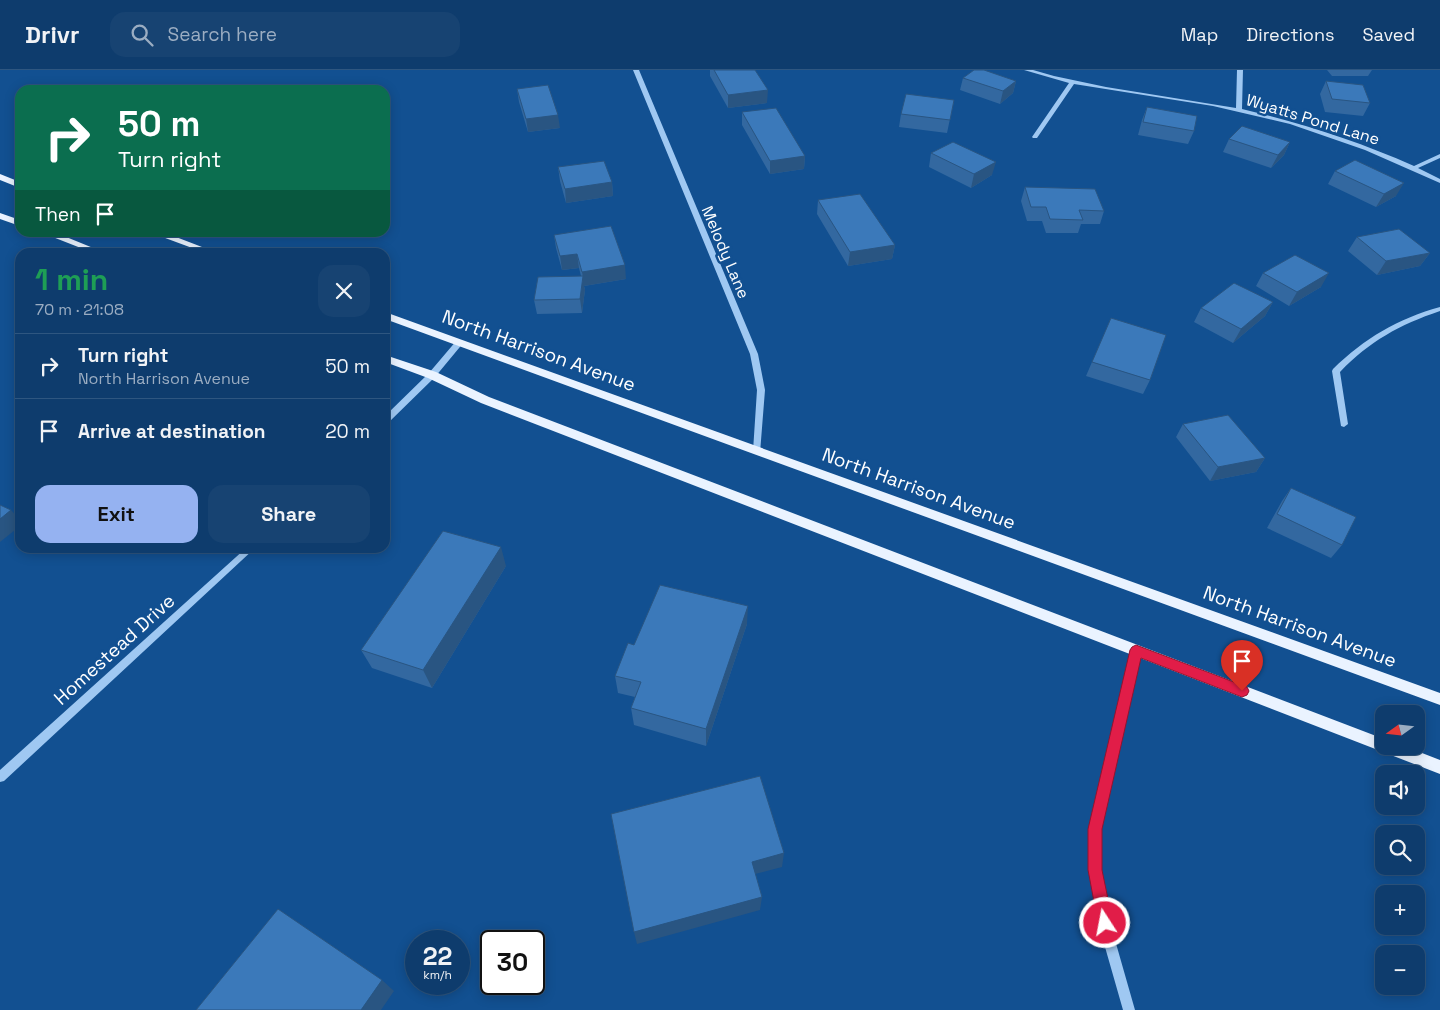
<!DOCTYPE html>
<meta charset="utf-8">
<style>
:root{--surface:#0e3c6d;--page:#174372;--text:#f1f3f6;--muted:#9badc2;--line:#2e5680;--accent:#95b2f1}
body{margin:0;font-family:"Space Grotesk",sans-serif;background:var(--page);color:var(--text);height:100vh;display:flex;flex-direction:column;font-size:19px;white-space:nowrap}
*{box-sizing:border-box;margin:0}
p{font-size:16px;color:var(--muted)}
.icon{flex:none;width:28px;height:28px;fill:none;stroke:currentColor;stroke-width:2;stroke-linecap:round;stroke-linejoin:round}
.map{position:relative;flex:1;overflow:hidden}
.side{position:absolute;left:15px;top:178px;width:375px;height:305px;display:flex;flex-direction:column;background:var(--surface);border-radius:15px;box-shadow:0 2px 12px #0003,0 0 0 1px var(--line)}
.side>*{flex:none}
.guide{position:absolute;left:15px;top:15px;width:375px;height:152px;border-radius:15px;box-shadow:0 2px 12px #0003,0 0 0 1px var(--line);background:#0b6e4f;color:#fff;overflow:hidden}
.needle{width:32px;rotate:255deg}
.controls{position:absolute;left:1375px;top:635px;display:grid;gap:10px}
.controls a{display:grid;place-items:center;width:50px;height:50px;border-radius:10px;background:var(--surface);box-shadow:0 2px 12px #0003,0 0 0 1px var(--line);font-size:25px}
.speed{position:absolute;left:405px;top:860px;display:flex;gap:10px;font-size:25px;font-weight:700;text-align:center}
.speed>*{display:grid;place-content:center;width:65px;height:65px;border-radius:50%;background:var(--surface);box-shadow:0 2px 12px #0003,0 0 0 1px var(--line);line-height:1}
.speed small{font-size:12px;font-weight:400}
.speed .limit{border:2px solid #111;border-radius:8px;background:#fff;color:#111}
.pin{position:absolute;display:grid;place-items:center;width:42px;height:42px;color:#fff;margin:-51px -21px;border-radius:50% 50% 50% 0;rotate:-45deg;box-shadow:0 0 5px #0007}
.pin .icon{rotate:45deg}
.me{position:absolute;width:55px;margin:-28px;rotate:349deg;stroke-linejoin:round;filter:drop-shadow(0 0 4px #0008)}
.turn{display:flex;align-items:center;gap:18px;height:105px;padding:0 20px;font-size:22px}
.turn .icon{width:65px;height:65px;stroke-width:2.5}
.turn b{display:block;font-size:35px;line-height:42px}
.then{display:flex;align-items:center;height:48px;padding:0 20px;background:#0003;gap:10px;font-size:19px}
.round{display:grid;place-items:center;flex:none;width:52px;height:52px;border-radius:15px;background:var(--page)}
.overview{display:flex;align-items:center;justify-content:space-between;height:85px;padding:0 20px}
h1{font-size:30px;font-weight:700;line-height:38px;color:#1e9e55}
.button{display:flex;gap:10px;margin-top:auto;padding:10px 20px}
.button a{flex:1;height:58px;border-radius:15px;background:var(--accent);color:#111;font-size:20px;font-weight:700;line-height:58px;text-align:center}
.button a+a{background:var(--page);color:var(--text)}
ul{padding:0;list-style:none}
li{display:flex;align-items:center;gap:15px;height:65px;padding:0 20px;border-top:1px solid var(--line)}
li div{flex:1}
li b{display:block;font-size:19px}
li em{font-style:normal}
header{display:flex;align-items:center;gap:30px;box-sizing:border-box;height:70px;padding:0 25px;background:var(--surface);border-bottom:1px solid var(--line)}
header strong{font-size:24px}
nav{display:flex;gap:28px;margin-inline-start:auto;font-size:18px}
.search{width:350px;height:45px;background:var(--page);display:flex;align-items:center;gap:12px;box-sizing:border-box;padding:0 18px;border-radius:15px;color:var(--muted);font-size:19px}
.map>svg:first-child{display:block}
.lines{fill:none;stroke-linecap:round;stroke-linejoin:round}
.minor{fill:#9fc8f2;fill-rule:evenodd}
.major{fill:#eaf3ff;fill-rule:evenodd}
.wall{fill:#3368a0}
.shaded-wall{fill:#295582}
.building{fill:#3b79ba;stroke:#295582}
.route{fill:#e11d48;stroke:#92132f}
.labels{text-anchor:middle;stroke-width:5;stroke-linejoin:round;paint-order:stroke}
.far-street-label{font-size:16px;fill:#fff;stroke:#125091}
.street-label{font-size:19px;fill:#fff;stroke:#125091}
</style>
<header>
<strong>Drivr</strong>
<div class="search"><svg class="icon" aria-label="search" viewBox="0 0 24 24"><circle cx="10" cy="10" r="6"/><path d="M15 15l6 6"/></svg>Search here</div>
<nav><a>Map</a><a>Directions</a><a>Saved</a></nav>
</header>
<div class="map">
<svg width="1440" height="940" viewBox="0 0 1440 940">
<rect width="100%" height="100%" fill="#125091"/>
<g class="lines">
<path class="minor" d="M633 0H639L758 284 765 320 760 383 757 384 753 381 757 320 750 284Z
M1024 0H1033L1054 6 1106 17 1236 38 1237 0H1243L1242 39C1301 53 1358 71 1414 96L1440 84V88L1418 98 1440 109V113L1365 80 1290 54 1213 36 1074 14 1037 68H1033L1032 67 1069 13Z
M1440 237V241C1399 255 1370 271 1340 302L1348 354 1344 357 1341 356 1332 301 1333 299C1365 268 1397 249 1440 237Z
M457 270H460L464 272 435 307 388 353 385 354V346L429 303Z
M246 478H255L4 711 0 712V700Z
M1136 576 1139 577 1141 580 1100 759 1101 800 1115 870 1135 940H1123L1103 870 1089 800 1090 759 1131 580 1133 577Z"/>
<path class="major" d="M0 104 20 112V118L0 110Z
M0 143 20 150V156L0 149Z
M40 162H54L103 182H91Z
M149 162H163L215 182H203Z
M385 242 1440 623V635L385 249Z
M385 285 436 302 489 327 1384 669V676H1404L1440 690V704L481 333 428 308 385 292Z"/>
</g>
<path class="wall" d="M710 0H755L767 33 728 38 710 6Z
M1327 0H1372L1368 6H1332Z
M963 8 1016 11 1013 23 1000 34 960 20Z
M1326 11 1370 33 1363 46 1325 42 1320 24Z
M517 19 560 58 528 62 519 32Z
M954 30 947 63 899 57 901 44Z
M1147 37 1194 61 1188 74 1138 65 1142 50Z
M742 42 805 86 804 99 770 104 742 55Z
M1229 69 1290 72 1284 85 1271 98 1223 82Z
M931 83 992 105 971 118 929 97Z
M558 97 612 112 613 126 566 133 560 111Z
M1335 101 1396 126 1376 137 1328 114Z
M1025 117 1104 141 1100 154H1081L1078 163H1046L1042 151H1027L1021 131Z
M818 130 895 175 892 189 848 196 817 144Z
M554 165 626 209 584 216 585 220 582 243 537 244 534 230 581 206 579 198 562 200 556 178Z
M1357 167 1430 183 1420 196 1377 205 1348 181Z
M1263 203 1321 217 1289 236 1256 216Z
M1273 232 1265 246 1233 273 1194 252 1201 238Z
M1092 292 1150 310 1143 324 1086 306Z
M1183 354 1265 388 1256 402 1210 411 1176 367Z
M1291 418 1342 475 1331 488 1267 458 1282 431Z
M506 496 432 618 372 598 361 580Z
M747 554 706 676 634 655 631 638 635 627 618 623 615 606 634 575Z"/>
<path class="shaded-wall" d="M1016 11 1013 23 1000 34 1003 21Z
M768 20 767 33 728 38V25Z
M558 45 560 58 528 62 526 49Z
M1290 72 1284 85 1271 98 1278 85Z
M805 86 804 99 770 104V91Z
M996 92 992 105 971 118 974 104Z
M612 112 613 126 566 133 565 119Z
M1404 113 1396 126 1376 137 1384 124Z
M895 175 892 189 848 196 850 182Z
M1430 183 1420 196 1377 205 1386 191Z
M577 184 579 198 562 200 560 186Z
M625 195 626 209 584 216 585 220 582 243 580 229 583 207 582 202Z
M1329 203 1321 217 1289 236 1297 222Z
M1273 232 1265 246 1233 273 1241 259Z
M1265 388 1256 402 1210 411 1218 397Z
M11 440 20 450V456L0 472V449Z
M501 477 506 496 432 618 423 600Z
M748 536 747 554 706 676V659Z
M784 783 782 797 751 805 752 792Z
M762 827 760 840 637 874 634 862Z
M382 910 394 921 381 940H361Z"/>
<path class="building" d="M714 0H755L768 20 728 25Z
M974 0H984L1016 11 1003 21 963 8Z
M1326 11 1363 15 1370 33 1332 29Z
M548 15 558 45 526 49 517 19Z
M906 24 954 30 950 50 901 44Z
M1147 37 1197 46 1194 61 1143 52Z
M776 38 805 86 770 91 742 42Z
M1242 56 1290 72 1278 85 1229 69Z
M953 72 996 92 974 104 931 83Z
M1355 90 1404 113 1384 124 1335 101Z
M604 91 612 112 565 119 558 97Z
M1025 117 1095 119 1104 141 1079 140 1083 150 1050 149 1046 137H1031Z
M860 124 895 175 850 182 818 130Z
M611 156 625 195 582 202 577 184 560 186 554 165Z
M1399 159 1430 183 1386 191 1357 167Z
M1295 185 1329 203 1297 222 1263 203Z
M583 206 580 229 534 230 538 207Z
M1234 213 1273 232 1241 259 1201 238Z
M1111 248 1166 265 1150 310 1092 292Z
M1228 345 1265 388 1218 397 1183 354Z
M1291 418 1356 447 1342 475 1277 444Z
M0 435 11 440 0 449Z
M443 461 501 477 423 600 361 580Z
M660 515 748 536 706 659 631 638 641 612 615 606 628 573 634 575Z
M760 706 784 783 752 792 762 827 634 862 611 744Z
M278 839 382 910 361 940H196Z"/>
<path class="route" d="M1136 575 1247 617 1249 621 1247 625 1242 627 1141 588 1102 759V800L1113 853 1111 858 1105 860 1100 858 1098 853 1088 800V759L1130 580 1132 577Z"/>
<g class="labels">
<g class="far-street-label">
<text transform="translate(1313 49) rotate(17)" y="6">Wyatts Pond Lane</text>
<text transform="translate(726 182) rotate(67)" y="6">Melody Lane</text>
</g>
<g class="street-label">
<text transform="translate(539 280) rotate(20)" y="7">North Harrison Avenue</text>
<text transform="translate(919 418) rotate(20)" y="7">North Harrison Avenue</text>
<text transform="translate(1300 556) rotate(20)" y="7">North Harrison Avenue</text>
<text transform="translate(114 579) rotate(-42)" y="7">Homestead Drive</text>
</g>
</g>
</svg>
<div class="controls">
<a><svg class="needle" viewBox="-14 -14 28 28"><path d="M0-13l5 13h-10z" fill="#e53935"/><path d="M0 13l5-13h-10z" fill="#9badc2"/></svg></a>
<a><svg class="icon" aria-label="sound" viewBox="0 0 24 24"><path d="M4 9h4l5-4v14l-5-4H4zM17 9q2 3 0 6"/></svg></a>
<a><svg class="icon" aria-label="search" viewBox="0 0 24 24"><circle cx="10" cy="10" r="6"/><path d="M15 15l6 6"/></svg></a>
<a>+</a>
<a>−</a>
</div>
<div class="speed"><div>22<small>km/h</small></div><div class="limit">30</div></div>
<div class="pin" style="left:1242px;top:621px;background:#d93025"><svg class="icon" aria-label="arrive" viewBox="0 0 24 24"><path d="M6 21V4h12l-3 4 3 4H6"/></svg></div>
<svg class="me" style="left:1105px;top:853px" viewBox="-20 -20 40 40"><circle r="17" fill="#e11d48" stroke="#fff" stroke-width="3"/><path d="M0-11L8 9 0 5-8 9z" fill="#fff"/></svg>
<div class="guide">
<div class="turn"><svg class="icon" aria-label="right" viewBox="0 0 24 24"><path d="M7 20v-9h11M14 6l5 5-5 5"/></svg><div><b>50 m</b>Turn right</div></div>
<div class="then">Then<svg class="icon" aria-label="arrive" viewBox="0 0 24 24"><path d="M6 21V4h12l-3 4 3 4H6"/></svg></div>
</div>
<section class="side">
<div class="overview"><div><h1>1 min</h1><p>70 m · 21:08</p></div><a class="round"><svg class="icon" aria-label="close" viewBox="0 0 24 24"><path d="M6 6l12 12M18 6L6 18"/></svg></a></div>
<ul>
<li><svg class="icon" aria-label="right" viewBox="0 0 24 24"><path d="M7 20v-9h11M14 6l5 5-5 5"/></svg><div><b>Turn right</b><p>North Harrison Avenue</p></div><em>50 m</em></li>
<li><svg class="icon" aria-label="arrive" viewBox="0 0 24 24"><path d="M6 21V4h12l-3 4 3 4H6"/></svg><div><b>Arrive at destination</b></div><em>20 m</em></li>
</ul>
<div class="button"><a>Exit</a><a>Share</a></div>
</section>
</div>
